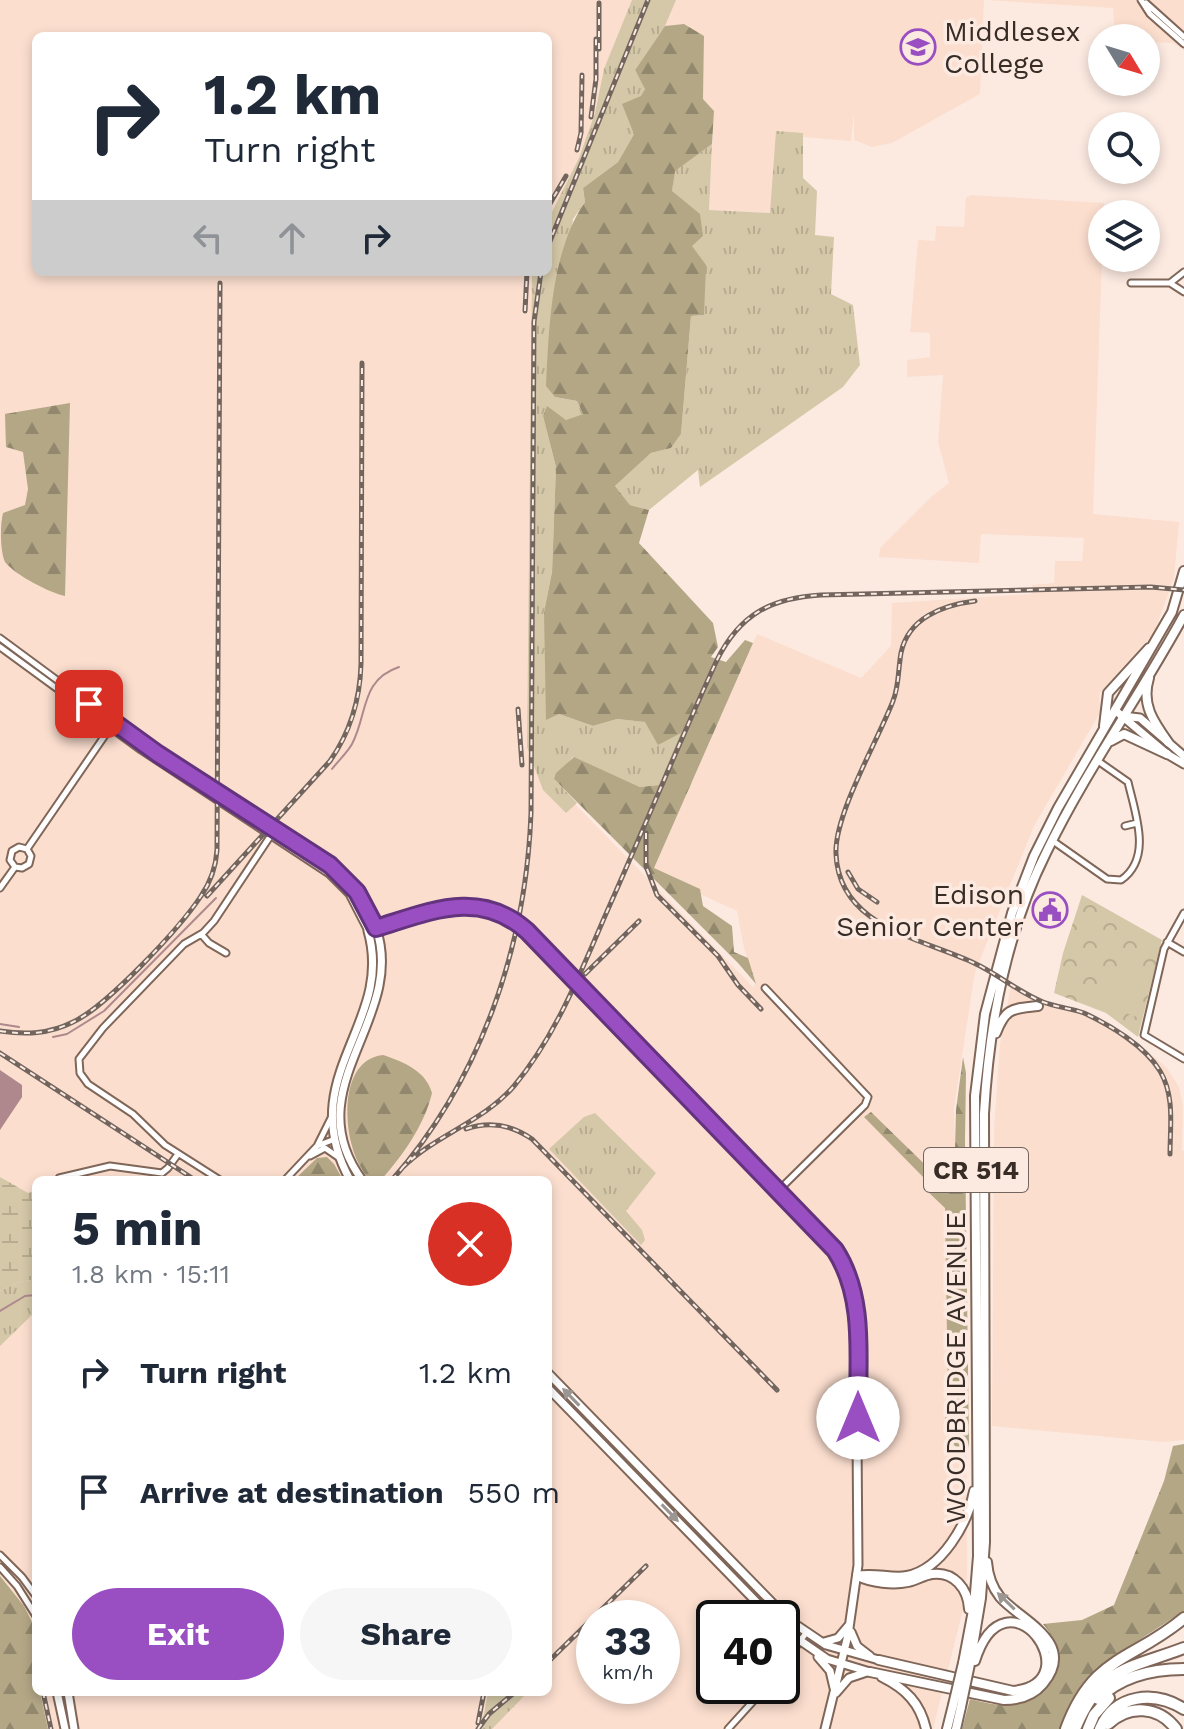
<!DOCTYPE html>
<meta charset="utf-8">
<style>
:root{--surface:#fff;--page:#f6f6f7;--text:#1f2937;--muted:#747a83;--accent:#994fc2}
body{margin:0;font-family:"Work Sans",sans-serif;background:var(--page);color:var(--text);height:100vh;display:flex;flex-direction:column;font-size:30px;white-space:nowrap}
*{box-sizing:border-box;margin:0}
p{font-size:26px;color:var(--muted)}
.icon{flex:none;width:44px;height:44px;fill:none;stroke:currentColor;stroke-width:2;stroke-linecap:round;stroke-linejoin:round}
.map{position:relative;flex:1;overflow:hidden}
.panel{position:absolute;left:32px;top:1176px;width:520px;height:520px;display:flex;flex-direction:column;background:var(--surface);border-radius:12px;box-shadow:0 4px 12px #0003}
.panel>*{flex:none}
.hud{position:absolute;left:32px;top:32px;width:520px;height:244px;border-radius:12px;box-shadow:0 4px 12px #0003;background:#fff;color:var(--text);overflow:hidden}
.needle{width:52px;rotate:128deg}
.controls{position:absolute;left:1088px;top:24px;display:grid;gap:16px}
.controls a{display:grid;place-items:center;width:72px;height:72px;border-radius:50%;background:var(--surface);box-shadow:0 4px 12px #0003;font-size:40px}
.speed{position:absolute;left:576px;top:1600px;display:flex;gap:16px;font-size:40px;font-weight:700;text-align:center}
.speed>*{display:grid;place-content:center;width:104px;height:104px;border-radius:50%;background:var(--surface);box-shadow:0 4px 12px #0003;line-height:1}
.speed small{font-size:20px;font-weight:400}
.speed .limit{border:4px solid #111;border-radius:12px;background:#fff;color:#111}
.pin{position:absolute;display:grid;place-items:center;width:68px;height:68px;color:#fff;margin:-34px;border-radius:16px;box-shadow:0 4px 12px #0006}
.me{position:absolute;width:88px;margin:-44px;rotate:0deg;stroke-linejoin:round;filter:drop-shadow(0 0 6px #0008)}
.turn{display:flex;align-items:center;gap:28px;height:168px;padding:0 40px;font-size:36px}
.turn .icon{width:104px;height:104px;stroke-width:2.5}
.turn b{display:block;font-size:56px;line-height:68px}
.lanes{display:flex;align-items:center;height:76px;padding:0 40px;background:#0003;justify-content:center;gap:40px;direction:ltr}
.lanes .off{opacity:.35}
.round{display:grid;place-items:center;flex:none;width:84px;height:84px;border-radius:42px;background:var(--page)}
.head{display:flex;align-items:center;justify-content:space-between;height:136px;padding:0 40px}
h1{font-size:48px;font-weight:700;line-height:60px}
.primary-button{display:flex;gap:16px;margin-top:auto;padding:16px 40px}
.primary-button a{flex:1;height:92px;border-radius:48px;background:var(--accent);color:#fff;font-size:32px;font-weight:700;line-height:92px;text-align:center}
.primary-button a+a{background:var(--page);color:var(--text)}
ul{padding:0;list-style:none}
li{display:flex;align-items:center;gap:24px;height:120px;padding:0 40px}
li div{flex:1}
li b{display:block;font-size:30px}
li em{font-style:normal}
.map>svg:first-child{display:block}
.built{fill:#fbdece;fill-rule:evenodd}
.grass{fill:url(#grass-tufts)}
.forest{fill:url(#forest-firs)}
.wetland{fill:url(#wetland-marsh)}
.park{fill:url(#park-crowns)}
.garden{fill:#d4c8a8}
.water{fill:#ae888c}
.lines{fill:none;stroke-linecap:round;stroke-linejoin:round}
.stream{stroke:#ae888c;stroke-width:2}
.street-casing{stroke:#7f6658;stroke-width:9}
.secondary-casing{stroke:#7f6658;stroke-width:11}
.primary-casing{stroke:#7f6658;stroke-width:12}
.highway-casing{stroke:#7f6658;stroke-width:14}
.street{stroke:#fff;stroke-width:5}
.secondary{stroke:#fff;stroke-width:7}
.primary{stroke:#fff;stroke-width:8}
.highway{stroke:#fff;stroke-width:10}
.rail-casing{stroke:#72655e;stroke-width:5}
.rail{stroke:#fceae1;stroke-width:2;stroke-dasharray:6;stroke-linecap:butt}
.primary-bridge-casing{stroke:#7f6658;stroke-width:12;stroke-linecap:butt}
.primary-bridge{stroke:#fff;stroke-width:8}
.oneway{fill:#9b9692}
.route-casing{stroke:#63337e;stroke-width:20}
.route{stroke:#994fc2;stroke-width:14}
.labels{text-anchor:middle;stroke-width:7;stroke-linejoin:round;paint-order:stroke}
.shield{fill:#fceae1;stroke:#72655e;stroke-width:2}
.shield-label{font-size:26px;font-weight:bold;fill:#372c26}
.poi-label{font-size:28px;fill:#372c26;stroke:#fceae1;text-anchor:start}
.street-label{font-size:28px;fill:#372c26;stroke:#fceae1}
</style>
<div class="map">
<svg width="1184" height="1729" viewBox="0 0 1184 1729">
<defs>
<pattern id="grass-tufts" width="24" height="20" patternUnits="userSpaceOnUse" patternTransform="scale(2)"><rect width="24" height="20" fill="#d4c8a8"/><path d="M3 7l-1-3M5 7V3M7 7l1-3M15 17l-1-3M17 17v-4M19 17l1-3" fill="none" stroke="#b7ac90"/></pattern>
<pattern id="forest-firs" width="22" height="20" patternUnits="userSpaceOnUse" patternTransform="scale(2)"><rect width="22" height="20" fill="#b3a786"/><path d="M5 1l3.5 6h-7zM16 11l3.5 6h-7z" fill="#92886d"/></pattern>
<pattern id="wetland-marsh" width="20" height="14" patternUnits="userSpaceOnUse" patternTransform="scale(2)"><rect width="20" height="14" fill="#d4c8a8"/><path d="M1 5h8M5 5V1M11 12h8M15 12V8" fill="none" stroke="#b7ac90"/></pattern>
<pattern id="park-crowns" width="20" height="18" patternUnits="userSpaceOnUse" patternTransform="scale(2)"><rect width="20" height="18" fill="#d4c8a8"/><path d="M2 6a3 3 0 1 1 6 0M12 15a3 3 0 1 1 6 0" fill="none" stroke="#b7ac90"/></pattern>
</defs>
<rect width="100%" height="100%" fill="#fceae1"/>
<path class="built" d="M0 0H655L548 268V36H36V272H547L539 767 753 987 755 984 744 948 737 911 652 872 757 634 861 678 891 646 892 603 1031 594 1032 585 1054 583 1055 561H1082L1084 538 981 534 979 563 879 557 880 548 931 497 949 483 938 442 943 375 907 377V360L930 357V333L910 332 918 240 935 241 936 226 964 227 966 197 972 195 1104 203 1093 514 1179 522 1174 578 1154 633 1099 694 1101 711 1034 826 975 972 954 1108 956 1182H965L967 1575 964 1606 933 1729H0ZM36 1180H548V1692H36ZM594 1618H662V1686H594ZM714 1618H782V1686H714Z
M676 0H984L980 94 892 143 872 147 854 140V113L851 141 803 137 802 133 770 213 709 210 714 111 703 99 704 36 665 26Z
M986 0H1184V51L1174 43 1146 42V38H1115L1113 8Z
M1011 985 1025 989 1039 1001 1087 1015 1151 1054 1167 1068 1179 1087 1183 1107 1182 1150 1184 1151V1440L1162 1442 992 1426 994 1128 1000 1044Z"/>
<path class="grass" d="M632 0H676L665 26 635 70 645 88 634 134 618 162 583 188 585 202 573 219 555 397 577 401 583 414 567 420 543 416 556 467 552 572 544 612 559 714 593 726 617 719 646 722 682 732 659 785 640 787 573 757 554 779 577 803 566 813 543 790 527 747 532 272H548V220L579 158 595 113 604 69Z
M776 131 803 133V178L817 191 815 235 834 237 831 294 853 305 860 365 843 387 700 487 698 470 649 510 630 505 615 486 651 453 671 448 681 434 691 316 704 315 692 246 672 191 674 171 712 144 709 210 770 213Z
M595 1113 656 1173 626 1211 642 1230 645 1240 641 1245 549 1149 584 1117Z
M36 1279V1311L0 1346V1291L19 1282Z
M488 1692H528L492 1729H477L484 1714Z"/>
<path class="forest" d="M684 24 704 36 703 99 714 111 712 144 675 171 672 191 700 214 703 236 692 246 706 265 704 315 691 316 681 434 671 448 651 453 615 486 630 505 649 510 639 543 713 623 718 647 711 657 726 662 745 640 753 643 654 868 700 889 703 906 732 926 734 952 748 958 756 984 738 963 554 779 556 773 574 757 640 787 659 785 681 733 658 745 645 722 617 719 593 726 559 714 546 720 544 612 552 572 556 467 543 416 547 406 566 420 583 414 577 401 555 397 546 386C549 327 551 251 585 202L583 188 618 162 634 134 622 104 641 96 645 89 635 70 665 26Z
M70 403 65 596C50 593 15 575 5 562 0 551 0 525 3 513L25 505 28 489 23 452 6 447 5 414Z
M383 1055C404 1062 426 1071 432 1093 424 1126 403 1155 381 1180H369C361 1169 355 1158 352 1146 343 1115 344 1059 383 1055Z
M963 1057 966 1073 965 1142 969 1444 968 1449 963 1452 954 1445C953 1435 951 1435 947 1427 943 1419 947 1407 948 1399L945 1208 923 1187 926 1180 864 1117 871 1112 948 1187H954L956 1110Z
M327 1157 334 1164 343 1180H294L317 1158Z
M1184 1444V1611L1102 1664 1078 1692 1062 1729H962L970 1699C984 1702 998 1707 1013 1704 1051 1697 1071 1654 1043 1624L1082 1620 1114 1605 1164 1481 1173 1446Z
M0 1576 24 1606 35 1628 33 1644 36 1692H40L48 1729H0Z"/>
<path class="wetland" d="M0 1177 28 1193 36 1191V1279L19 1282 0 1291Z"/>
<path class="park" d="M1082 895 1162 940 1138 1037 1106 1013 1054 993 1063 953Z"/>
<path class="garden" d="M1136 973 1148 976 1135 1017 1093 998C1104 980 1116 974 1136 973Z"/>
<path class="water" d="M0 1070 22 1085V1097L0 1130Z"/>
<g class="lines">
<path class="stream" d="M332 769C338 761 347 753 352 744 368 714 360 680 399 667
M0 1024 19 1027
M53 1037 67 1034 104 1011 216 898
M0 1311 25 1296 36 1295"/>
<defs>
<path id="street" d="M1141 0 1150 14 1184 44
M1146 3 1184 37
M1131 283H1170
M1170 283 1184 272
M1170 283 1184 292
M0 638 145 745 330 865 357 892 376 928
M0 647 141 750 329 874 349 894 368 931
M1125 826 1137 823
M1053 841 1107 879 1121 880C1153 858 1135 813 1128 782L1098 761
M27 849 110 728
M15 867 10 860 12 851 19 847 27 849
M15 867 22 868 29 864 31 856 27 849
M0 888 15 867
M1184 913 1164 949 1144 1035 1184 1059
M201 934 209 943 226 953
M1167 942 1184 952
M765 988 868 1097 865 1105 779 1190
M318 1144 331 1118
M310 1156 325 1148 338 1157
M59 1178 110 1166 162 1173 168 1168 178 1154
M220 1180 165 1145 133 1114 88 1084 80 1073 79 1059 103 1028 184 944 203 933 214 921 275 829
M285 1180 317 1146 335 1139
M0 1555 22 1577 36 1596
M0 1567 17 1586 36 1616
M782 1666 806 1633
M728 1729 767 1686"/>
<path id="secondary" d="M1116 711 1167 754 1184 764
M1123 716 1140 718 1184 756
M350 1180C293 1076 395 1024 368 931 422 914 478 887 527 931L828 1241 849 1276 856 1306 858 1565 848 1635 825 1729
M362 1180C294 1087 407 1020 376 928
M548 1373 789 1620 826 1645 879 1660
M548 1388 772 1618
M782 1628 827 1659 870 1672
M851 1632 857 1646 870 1656
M824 1642 838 1638 849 1625
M818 1657 830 1671 834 1688
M57 1692 65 1729
M68 1692 74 1729
M836 1693 849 1678 867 1672"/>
<path id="primary" d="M1149 678C1141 704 1153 721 1168 742
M1104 726 1108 693 1149 648
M1111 741 1124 734 1167 754
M996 1033C1006 1007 1013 1009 1038 1006
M857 1576C874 1572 891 1579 907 1576 942 1569 968 1523 974 1491
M858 1576C871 1583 894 1585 908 1582 917 1580 924 1575 932 1574 954 1571 968 1589 969 1609
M879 1660 1013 1691C1094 1683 1006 1562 975 1661
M963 1663 974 1605 978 1556 975 1096 985 1014 1012 913 1034 856 1058 808 1172 612 1184 571
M970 1664 981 1598 985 1542 984 1114C989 1025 1006 933 1046 853 1086 770 1140 696 1184 615
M870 1672 1004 1700C1019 1700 1033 1696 1043 1684 1078 1642 1021 1621 1000 1597 992 1587 988 1575 987 1562
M882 1677C906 1689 920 1703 926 1729
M947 1729 953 1705
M956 1729 961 1707"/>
<path id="highway" d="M1098 1699C1121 1676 1152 1669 1184 1669
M1108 1724C1129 1704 1159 1706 1176 1729
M1066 1729C1093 1655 1133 1661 1184 1618
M1075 1729C1101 1666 1129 1669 1184 1648
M1088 1729 1094 1715 1109 1698
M1100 1729C1115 1694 1154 1690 1184 1709"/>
</defs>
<use href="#street" class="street-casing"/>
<use href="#secondary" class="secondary-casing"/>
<use href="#primary" class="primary-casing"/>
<use href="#highway" class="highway-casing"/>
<use href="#street" class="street"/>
<use href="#secondary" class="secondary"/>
<use href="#primary" class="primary"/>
<use href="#highway" class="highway"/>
<defs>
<path id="rail" d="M599 49V3
M591 117 596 79V39
M577 150 581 133 582 75
M548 207 566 176
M548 246 648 0
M525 311 527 272
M975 601C943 605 908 618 901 653 898 670 899 686 893 701 878 740 834 815 836 854 839 927 921 938 974 963 998 974 1018 992 1043 1002 1056 1007 1070 1008 1084 1013 1110 1025 1145 1046 1160 1071 1175 1096 1170 1127 1170 1154
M518 709 522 765
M646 833V866L657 895 718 956 738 985 761 1009
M848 872 858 889 877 902
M207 896 330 761C351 731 360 700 361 664L362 363
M585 974 639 921
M0 1031C26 1035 49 1034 73 1022 106 1007 180 928 201 896 210 883 216 866 217 850L220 283
M0 1053 195 1180
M466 1129C489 1121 512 1125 532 1139L777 1390
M402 1168C435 1135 483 1122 514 1086 555 1037 580 974 605 916 643 831 678 745 717 660 740 614 771 598 821 595L1151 587 1184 590
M392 1180C481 1079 526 947 531 813L534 322 541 272
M548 1662 646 1566
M43 1692 51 1729
M478 1723 484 1692
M478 1729 489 1714 515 1692"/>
</defs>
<use href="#rail" class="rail-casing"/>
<use href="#rail" class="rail"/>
<defs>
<path id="primary-bridge" d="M953 1705 963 1663
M961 1707 970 1664"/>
</defs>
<use href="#primary-bridge" class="primary-bridge-casing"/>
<use href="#primary-bridge" class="primary-bridge"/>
</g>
<defs><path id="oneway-solid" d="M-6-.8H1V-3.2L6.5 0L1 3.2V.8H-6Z" transform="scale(2)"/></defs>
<g class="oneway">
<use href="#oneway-solid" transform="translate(571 1397) rotate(-134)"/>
<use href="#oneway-solid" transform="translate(670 1513) rotate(46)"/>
<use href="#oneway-solid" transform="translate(1006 1601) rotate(-136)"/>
</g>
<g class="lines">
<defs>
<path id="route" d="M89 704 158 754 330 865 357 892 376 928C429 912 479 888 527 931L835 1250C867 1299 857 1363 858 1418"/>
</defs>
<use href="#route" class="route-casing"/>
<use href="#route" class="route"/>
</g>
<defs>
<symbol id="university-ring" viewBox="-11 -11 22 22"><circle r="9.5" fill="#fceae1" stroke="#994fc2" stroke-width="1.5"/><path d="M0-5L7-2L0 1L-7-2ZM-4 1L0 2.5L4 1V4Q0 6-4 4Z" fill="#994fc2"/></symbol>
<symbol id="civic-ring" viewBox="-11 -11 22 22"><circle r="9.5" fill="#fceae1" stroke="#994fc2" stroke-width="1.5"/><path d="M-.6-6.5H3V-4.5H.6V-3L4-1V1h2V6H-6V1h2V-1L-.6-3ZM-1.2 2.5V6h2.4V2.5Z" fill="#994fc2"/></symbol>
</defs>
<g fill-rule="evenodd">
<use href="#university-ring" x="898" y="27" width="40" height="40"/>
<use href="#civic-ring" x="1030" y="890" width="40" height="40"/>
</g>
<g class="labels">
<rect class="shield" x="924" y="1148" width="104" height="44" rx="6"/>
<g class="shield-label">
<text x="976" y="1179">CR 514</text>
</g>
<g class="poi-label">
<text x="944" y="41">Middlesex<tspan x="944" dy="32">College</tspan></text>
<text x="1024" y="904" text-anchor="end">Edison<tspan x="1024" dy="32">Senior Center</tspan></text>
</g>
<g class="street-label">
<text transform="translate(955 1368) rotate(-90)" y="10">WOODBRIDGE AVENUE</text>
</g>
</g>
</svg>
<div class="controls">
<a><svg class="needle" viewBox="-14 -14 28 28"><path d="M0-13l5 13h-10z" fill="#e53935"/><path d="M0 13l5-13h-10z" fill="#747a83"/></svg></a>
<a><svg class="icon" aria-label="search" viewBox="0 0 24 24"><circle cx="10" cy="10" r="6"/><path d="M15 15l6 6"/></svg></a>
<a><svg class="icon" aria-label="layers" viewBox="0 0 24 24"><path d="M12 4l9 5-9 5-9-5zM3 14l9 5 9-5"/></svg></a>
</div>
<div class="speed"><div>33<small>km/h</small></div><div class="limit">40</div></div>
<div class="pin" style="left:89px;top:704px;background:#d93025"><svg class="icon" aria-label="arrive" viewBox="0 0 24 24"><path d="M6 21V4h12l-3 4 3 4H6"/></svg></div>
<svg class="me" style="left:858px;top:1418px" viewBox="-20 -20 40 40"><circle r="19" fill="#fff"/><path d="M0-13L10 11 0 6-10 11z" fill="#994fc2"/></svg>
<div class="hud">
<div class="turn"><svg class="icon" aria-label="right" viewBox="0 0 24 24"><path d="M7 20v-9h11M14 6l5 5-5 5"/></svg><div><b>1.2 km</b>Turn right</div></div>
<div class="lanes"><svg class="icon off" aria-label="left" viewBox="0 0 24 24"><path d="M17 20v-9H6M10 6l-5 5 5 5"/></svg><svg class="icon off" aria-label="ahead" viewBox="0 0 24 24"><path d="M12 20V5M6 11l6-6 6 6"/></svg><svg class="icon" aria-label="right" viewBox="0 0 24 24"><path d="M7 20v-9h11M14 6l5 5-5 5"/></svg></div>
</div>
<section class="panel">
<div class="head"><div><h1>5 min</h1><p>1.8 km · 15:11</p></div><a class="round" style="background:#d93025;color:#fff"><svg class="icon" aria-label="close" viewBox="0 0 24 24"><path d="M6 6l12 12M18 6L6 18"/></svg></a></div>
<ul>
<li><svg class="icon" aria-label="right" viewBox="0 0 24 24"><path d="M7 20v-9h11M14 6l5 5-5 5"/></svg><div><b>Turn right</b></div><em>1.2 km</em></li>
<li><svg class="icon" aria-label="arrive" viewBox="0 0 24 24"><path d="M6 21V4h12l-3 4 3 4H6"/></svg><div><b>Arrive at destination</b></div><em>550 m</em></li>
</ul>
<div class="primary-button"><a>Exit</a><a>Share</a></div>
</section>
</div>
